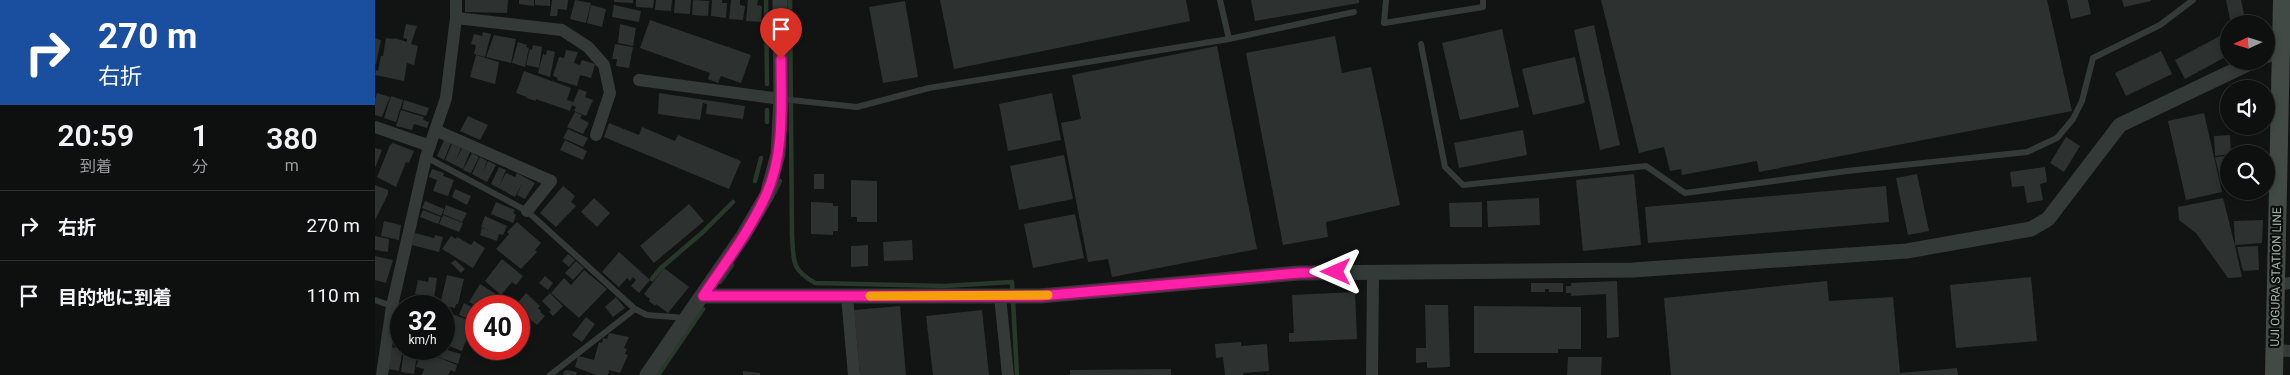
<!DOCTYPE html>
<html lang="ja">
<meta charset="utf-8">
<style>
:root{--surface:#0e0f0f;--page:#1c1d1d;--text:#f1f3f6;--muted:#9b9c9e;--line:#2e2f2f}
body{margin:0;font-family:Roboto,"Noto Sans JP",sans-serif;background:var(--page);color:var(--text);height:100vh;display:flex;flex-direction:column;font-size:19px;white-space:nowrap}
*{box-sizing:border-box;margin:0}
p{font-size:16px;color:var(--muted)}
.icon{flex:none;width:28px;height:28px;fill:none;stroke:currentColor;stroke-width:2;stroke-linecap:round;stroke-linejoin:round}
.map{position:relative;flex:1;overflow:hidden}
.drawer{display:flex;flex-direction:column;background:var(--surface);width:375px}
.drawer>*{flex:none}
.hud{background:#1a4fa0;color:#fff;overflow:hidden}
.needle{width:32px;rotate:266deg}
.buttons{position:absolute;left:1845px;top:15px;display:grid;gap:10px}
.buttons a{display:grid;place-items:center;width:55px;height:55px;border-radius:50%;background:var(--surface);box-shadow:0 2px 8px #0003,0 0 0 1px var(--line);font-size:25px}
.speed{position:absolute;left:15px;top:295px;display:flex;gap:10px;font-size:25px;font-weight:700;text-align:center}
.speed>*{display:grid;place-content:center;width:65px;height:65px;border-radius:50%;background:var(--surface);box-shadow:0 2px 8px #0003,0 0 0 1px var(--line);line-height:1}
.speed small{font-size:12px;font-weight:400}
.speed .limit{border:8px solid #d22;background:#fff;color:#111}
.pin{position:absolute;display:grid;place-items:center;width:42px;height:42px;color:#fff;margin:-51px -21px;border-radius:50% 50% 50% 0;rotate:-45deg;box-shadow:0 0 5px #0007}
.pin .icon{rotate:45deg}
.me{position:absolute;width:55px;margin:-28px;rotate:270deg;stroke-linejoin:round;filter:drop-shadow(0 0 4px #0008)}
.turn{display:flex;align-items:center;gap:18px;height:105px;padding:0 15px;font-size:22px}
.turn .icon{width:65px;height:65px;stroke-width:2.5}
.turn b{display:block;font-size:35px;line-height:42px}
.eta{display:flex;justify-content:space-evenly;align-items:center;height:85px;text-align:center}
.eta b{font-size:30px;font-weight:600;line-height:35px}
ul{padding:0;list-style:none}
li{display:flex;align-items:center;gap:15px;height:70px;padding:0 15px;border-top:1px solid var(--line)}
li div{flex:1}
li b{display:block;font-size:19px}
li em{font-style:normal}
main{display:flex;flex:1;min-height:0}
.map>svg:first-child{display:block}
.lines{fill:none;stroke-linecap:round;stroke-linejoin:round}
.stream{stroke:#28392b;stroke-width:4.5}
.building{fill:#2d3130}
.service{stroke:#333a37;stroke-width:6}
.minor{stroke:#333a37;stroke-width:12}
.tertiary{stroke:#333a37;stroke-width:15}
.secondary{stroke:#414a45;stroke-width:18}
.route-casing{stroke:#a5156d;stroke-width:12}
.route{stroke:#fe20a7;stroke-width:9}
.slow{stroke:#f59e0b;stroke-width:9}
.labels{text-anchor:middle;stroke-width:4.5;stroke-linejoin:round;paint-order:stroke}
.street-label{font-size:12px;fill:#a3b6ab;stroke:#0d0f0f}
</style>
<main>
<section class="drawer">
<div class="hud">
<div class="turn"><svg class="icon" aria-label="right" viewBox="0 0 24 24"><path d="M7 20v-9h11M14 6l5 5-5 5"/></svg><div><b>270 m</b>右折</div></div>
</div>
<div class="eta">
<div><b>20:59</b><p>到着</p></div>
<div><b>1</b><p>分</p></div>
<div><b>380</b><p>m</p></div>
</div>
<ul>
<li><svg class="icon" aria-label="right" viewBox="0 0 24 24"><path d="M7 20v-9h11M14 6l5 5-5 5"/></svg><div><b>右折</b></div><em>270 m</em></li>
<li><svg class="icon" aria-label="arrive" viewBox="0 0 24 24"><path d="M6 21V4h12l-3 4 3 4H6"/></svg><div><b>目的地に到着</b></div><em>110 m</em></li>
</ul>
</section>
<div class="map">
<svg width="1915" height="375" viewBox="0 0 1915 375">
<rect width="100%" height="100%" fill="#121414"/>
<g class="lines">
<path class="stream" d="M391 0 392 84
M415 0 417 236C419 262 416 269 440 283L569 286 637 282 642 375
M392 110V122
M380 181 386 158
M399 193 405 181
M277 279 286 268 328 232 358 202
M345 282 357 265
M283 375 328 309"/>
</g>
<path class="building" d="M90 0H133L132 13 90 12Z
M144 0H159V6L144 4Z
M160 0H175V6L160 5Z
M177 0H193L192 10 183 9 182 16H175Z
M200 0 216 3 211 23 195 19Z
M239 0H258V3L239 2Z
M261 0H279L278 8 261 7Z
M281 0H297L296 11 280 10Z
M300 0H316L315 14 299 13Z
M318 0 334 1 333 16 317 15Z
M337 0H347V3H352L351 18 336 16Z
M356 0H365V5L370 6 368 20 354 19Z
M373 0H383L382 5 387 6 386 22 371 21Z
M565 0H811L815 21 579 69Z
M876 0H984V3L880 21Z
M1226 0H1672L1697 111 1384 172 1382 161 1307 175 1306 169 1295 171 1289 147 1264 153Z
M1692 0H1713L1716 14 1696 19Z
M1747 0H1776V1L1749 7Z
M1851 0H1866L1871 24H1856Z
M530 1 543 77 508 83 494 7Z
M216 5 231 9 227 27 212 23Z
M239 5 266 11 264 22 237 17Z
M275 20 376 55 366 83 346 76 343 83 333 79 335 73 265 48Z
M31 24 42 26 36 44 43 46 39 65 32 63 29 81 0 75 1 70 3 71 6 56H8L11 38 19 39V38L32 42V39L28 38Z
M245 24 261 28 258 46 243 43Z
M1219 25 1245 145 1225 150 1199 30Z
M1127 29 1144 107 1085 120 1067 43Z
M108 32 116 34 110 57 99 54 101 45 96 44 99 34 107 36Z
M119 35 141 39 136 63 111 57Z
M960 36 967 73 996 67 1025 205 951 222 953 237 908 245 871 53Z
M1845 36 1854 55 1810 79 1800 60Z
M0 38 6 40 1 64H0Z
M143 42 152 45 151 47 154 48 150 67 137 63Z
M240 44 258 47 254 68 241 66 242 59H237Z
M158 45 167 47 164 68 151 65 155 49 157 50Z
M842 46 882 249 737 277 733 259 713 262 686 123 706 119 697 75Z
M172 50 180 52 175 77 163 73 168 54 171 55Z
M191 50 203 52 199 63 205 65 207 60 220 64 216 78 205 75 202 86 182 80 183 78 178 76 184 57 189 58Z
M1786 51 1797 74 1751 96 1740 73Z
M101 55 124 62 120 84 95 77Z
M1200 57 1210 103 1158 115 1147 69Z
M149 71 196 88 192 100 198 102 195 111 161 99V101L151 98 152 97 141 93Z
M204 89 212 92 210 97 218 100 211 116 199 111 201 107 197 105Z
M2 93 15 97 7 117 0 115V99Z
M284 93 370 106 368 119 331 114 332 104 328 103 325 120 283 114Z
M677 93 686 140 633 151 624 104Z
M16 96 28 100 21 122 9 118Z
M29 100 54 108 51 116 27 109Z
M26 110 49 117 48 120 54 122 52 128 39 124 37 130 21 126Z
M200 112 207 115 205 118 214 123 208 134 192 127Z
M1829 113 1847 192 1811 200 1793 121Z
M93 116 113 125 105 140 85 131Z
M234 123 264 135 267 127 300 141 303 135 366 161 354 189 229 137Z
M193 129 213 138 208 147 188 138Z
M1148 130 1152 155 1084 168 1079 143Z
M1855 135 1856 154 1840 156 1839 136Z
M1691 137 1705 146 1689 172 1675 163Z
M69 140 76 143 69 160 62 156Z
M190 140 212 151 208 160 185 150Z
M18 143 39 151 34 163 31 162 21 187 2 177 15 145Z
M77 144 86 148 80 162 87 148 95 152 88 169 70 160Z
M0 148 7 150 0 168Z
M97 153 104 157 96 173 88 170Z
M689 155 698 199 644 210 635 166Z
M1854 156V183H1846L1840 157Z
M105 157 112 161 108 172 113 161 121 165 112 182 97 174Z
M124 167 131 170 124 186 131 173 140 177 142 173 160 183 150 199 142 195 147 184 140 197 116 184Z
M1670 167 1672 182 1665 184 1668 200 1652 203 1649 186 1637 187 1635 172Z
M57 169 69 173 68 176 79 180 73 196 58 191 62 180 54 177Z
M439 174H449V189H439Z
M1259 174 1266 245 1208 251 1201 180Z
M1542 174 1554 231 1533 235 1521 178Z
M476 180 502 181V222H482V217H476Z
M0 185 13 190V194L0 220Z
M188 186 200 196 196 202 201 206 181 227 165 213Z
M1511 186 1514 222 1273 243 1270 207Z
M80 189 96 196 92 205 77 197Z
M219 198 235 213 222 227 206 212Z
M1164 198 1165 225 1113 227 1112 201Z
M1848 198 1861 250 1867 277 1853 278 1821 233 1804 220 1803 207Z
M50 201 69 209 66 216 47 208Z
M121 202 140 210 138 213 141 215 138 223 116 214Z
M436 202 458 203V206H463V231H458V235L436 234Z
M1107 202V227H1075L1074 203Z
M314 204 329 221 279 263 265 246Z
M71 205 92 213 87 222 68 214Z
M48 210 66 217 63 224 45 217Z
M700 214 709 258 658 268 649 224Z
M68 215 88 223 84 232 64 224Z
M110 216 132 226 128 235 124 234 122 241 105 235 107 228 115 230 106 227Z
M1888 220 1887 243 1860 245 1859 221Z
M9 221 26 225 24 240 6 236Z
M142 222 166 243 160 250 162 252 146 269 121 249 134 234 132 232Z
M40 233 59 238 60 235 68 237 64 252 37 245Z
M0 236 14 239 13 252 0 250Z
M76 236 81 239 82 237 96 245 99 241 110 248 98 268 67 249Z
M537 240 538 260 509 261 508 242Z
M493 245V266L476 267V246Z
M1883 246 1884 270 1868 271 1862 247Z
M244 252 275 280 264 293 256 286 261 280 258 277 255 281 252 278 244 287 227 272Z
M193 254 200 260 194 267 187 261Z
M0 256 18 260 11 283 0 280Z
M127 259 148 276 141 285 137 282 126 295 110 281Z
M80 260 90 269 86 273 76 263Z
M201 261 209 268 198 280 190 273Z
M289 268 314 287 293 313 281 304 280 306 274 301 275 299 269 294Z
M209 270 232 289 204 318 176 293 189 278 196 285Z
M72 275 89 279 83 304H81L80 308 65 305Z
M170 276 178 283 173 290 164 283Z
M54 277 62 278 59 298 40 294 43 280 53 282Z
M1656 277 1662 341 1581 348 1575 285Z
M1242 281 1244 337 1232 338 1231 294 1196 296V293H1191V286H1196V283Z
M1452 281 1454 301 1518 297 1525 373 1582 368 1583 375H1296L1289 298Z
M1156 283H1188V292H1174V289H1170V292H1156Z
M105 284 127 298 125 302 131 306H101L94 302Z
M980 292 982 339 914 342V333H919L917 295Z
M151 293 165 306 163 308 166 311 165 312 170 316 162 325 144 310V306H140Z
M175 293 188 306 178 316 174 312 176 310 167 301Z
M241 297 250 308 238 317 230 307Z
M89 303 101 309V322L84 315Z
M1050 305H1073L1075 367 1052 368V362L1041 363V348H1051Z
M525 306 531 375H485L479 310Z
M1099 306 1206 307V349H1183V353H1099Z
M607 310 614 375H558L551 316Z
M69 311 101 323 96 337 93 336 87 351 69 344Z
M24 317H26V332L21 331Z
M211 317 220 324 207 342 197 335Z
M144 321 154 330 146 340 144 337Z
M234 333 254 337 249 348 252 349 250 354 253 355 245 373 234 370 233 375H221L200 367 203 356 219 360 224 342 227 343 228 338 232 339Z
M866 342V346L892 344 894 371 868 373V375H850L848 357 841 358 840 344Z
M16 347 28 349 24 371 13 369Z
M29 349H43L39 374 26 372Z
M47 349H69L86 354 83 364 49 352 82 365 80 372 76 370 73 375H47L49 369 41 367Z
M125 349H138L134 355Z
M1193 357H1227L1226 375H1192Z
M796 369V375H695V370Z
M192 370 202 372 201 375H188L189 371Z
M368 371 385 373V375H368Z"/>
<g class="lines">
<path class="service" d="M845 0 854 39
M1011 0 1009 23 1108 7V0
M1046 44 1070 167 1088 185 1271 166 1310 193 1472 171 1652 152 1682 138 1698 119 1707 101 1718 58 1785 25 1818 0
M406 99 482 107 554 88 854 39 979 12
M51 157 152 211 260 309
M0 300 17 306
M175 375 260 309 272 315 311 318"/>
<path class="minor" d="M81 18 187 30 213 47 229 65 235 93 221 135
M264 80 406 99
M0 127 55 146
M60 130 176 181 152 211
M1901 285 1915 283
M472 296 479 375
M625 296 633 375
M1900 350 1915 351
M7 375 17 306 51 157 71 98 81 18V0
M997 375 998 272"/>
<path class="tertiary" d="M1891 56 1906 51
M328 296H665L924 273 1258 270 1532 251 1656 229 1673 219 1745 125 1879 61
M272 375 368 236 392 195 403 154 406 99 405 0"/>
<path class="secondary" d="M1899 375 1907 0"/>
</g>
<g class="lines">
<defs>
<path id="route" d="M406 59C406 103 410 154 391 195 375 231 350 263 328 296H665L924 273 961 272"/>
</defs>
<use href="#route" class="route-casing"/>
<use href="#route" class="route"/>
<path class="slow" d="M495 296 673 295"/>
</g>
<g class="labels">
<g class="street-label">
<text transform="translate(1901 277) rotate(-89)" y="4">UJI OGURA STATION LINE</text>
</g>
</g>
</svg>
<div class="buttons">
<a><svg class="needle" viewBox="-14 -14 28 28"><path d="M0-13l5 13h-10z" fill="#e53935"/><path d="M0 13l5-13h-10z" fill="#9b9c9e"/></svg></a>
<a><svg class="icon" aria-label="sound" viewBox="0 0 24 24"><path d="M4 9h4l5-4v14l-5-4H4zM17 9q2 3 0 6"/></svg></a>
<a><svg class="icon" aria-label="search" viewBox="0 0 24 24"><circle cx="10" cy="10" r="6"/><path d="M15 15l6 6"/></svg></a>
</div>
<div class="speed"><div>32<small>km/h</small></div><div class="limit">40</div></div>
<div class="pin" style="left:406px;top:59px;background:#d93025"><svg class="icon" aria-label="arrive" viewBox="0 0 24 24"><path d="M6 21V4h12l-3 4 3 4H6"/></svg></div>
<svg class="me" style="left:961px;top:272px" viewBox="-20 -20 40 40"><path d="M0-17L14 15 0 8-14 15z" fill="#fe20a7" stroke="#fff" stroke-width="4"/></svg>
</div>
</main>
